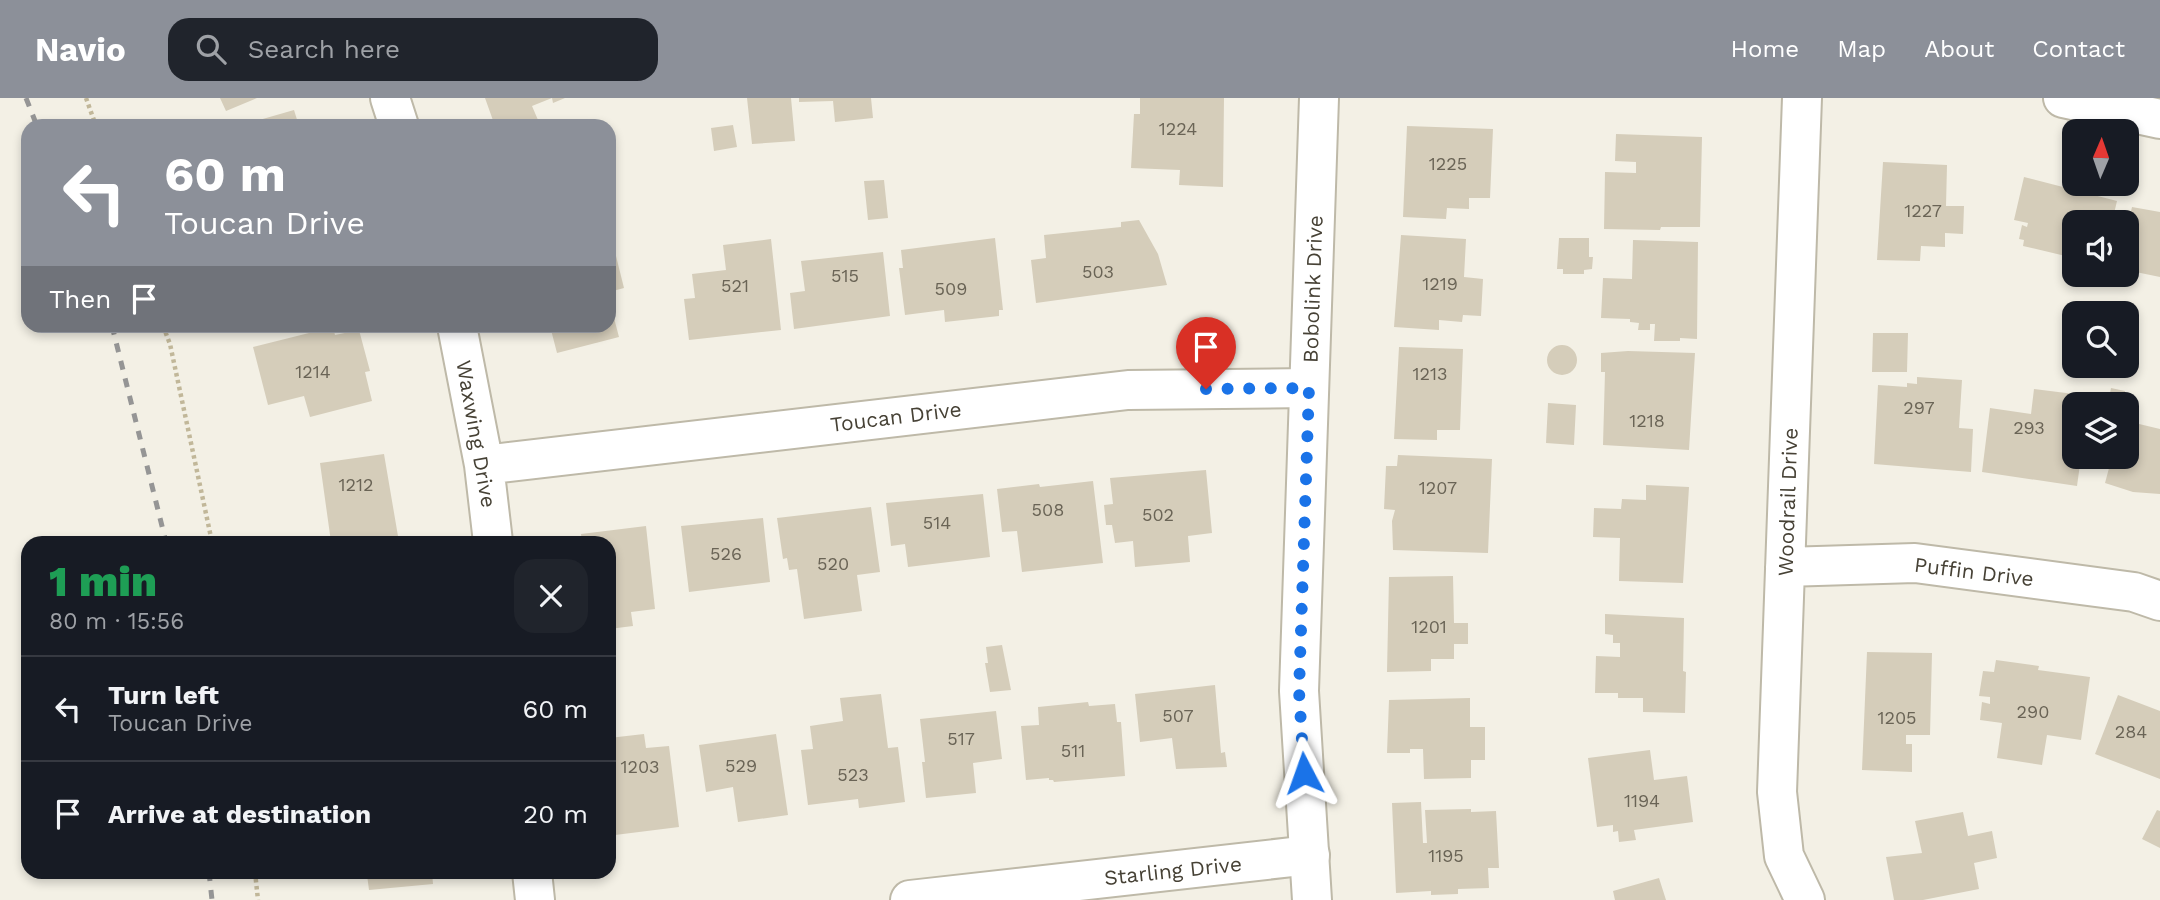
<!DOCTYPE html>
<meta charset="utf-8">
<style>
:root{--surface:#171b24;--page:#20242c;--text:#f1f3f6;--muted:#9ea1a6;--line:#363941;--accent:#8c9099}
body{margin:0;font-family:"Work Sans",sans-serif;background:var(--page);color:var(--text);height:100vh;display:flex;flex-direction:column;font-size:26px;white-space:nowrap}
*{box-sizing:border-box;margin:0}
p{font-size:23px;color:var(--muted)}
.icon{flex:none;width:38px;height:38px;fill:none;stroke:currentColor;stroke-width:2;stroke-linecap:round;stroke-linejoin:round}
.map{position:relative;flex:1;overflow:hidden}
.details{position:absolute;left:21px;top:438px;width:595px;height:343px;display:flex;flex-direction:column;background:var(--surface);border-radius:21px;box-shadow:0 4px 10px #0003}
.details>*{flex:none}
.top-card{position:absolute;left:21px;top:21px;width:595px;height:214px;border-radius:21px;box-shadow:0 4px 10px #0003;background:#8c9099;color:#fff;overflow:hidden}
.needle{width:46px;rotate:2deg}
.tools{position:absolute;left:2062px;top:21px;display:grid;gap:14px}
.tools a{display:grid;place-items:center;width:77px;height:77px;border-radius:14px;background:var(--surface);box-shadow:0 4px 10px #0003;font-size:35px}
.pin{position:absolute;display:grid;place-items:center;width:60px;height:60px;color:#fff;margin:-72px -30px;border-radius:50% 50% 50% 0;rotate:-45deg;box-shadow:0 0 7px #0007}
.pin .icon{rotate:45deg}
.me{position:absolute;width:77px;margin:-38px;rotate:356deg;stroke-linejoin:round;filter:drop-shadow(0 0 5px #0008)}
.turn{display:flex;align-items:center;gap:24px;height:147px;padding:0 28px;font-size:32px}
.turn .icon{width:91px;height:91px;stroke-width:2.5}
.turn b{display:block;font-size:49px;line-height:60px}
.then{display:flex;align-items:center;height:66px;padding:0 28px;background:#0003;gap:14px;font-size:26px}
.round{display:grid;place-items:center;flex:none;width:74px;height:74px;border-radius:21px;background:var(--page)}
.head{display:flex;align-items:center;justify-content:space-between;height:119px;padding:0 28px}
h1{font-size:42px;font-weight:800;line-height:52px;color:#1e9e55}
ul{padding:0;list-style:none}
li{display:flex;align-items:center;gap:21px;height:105px;padding:0 28px;border-top:2px solid var(--line)}
li div{flex:1}
li b{display:block;font-size:26px}
li em{font-style:normal}
header{display:flex;align-items:center;gap:42px;box-sizing:border-box;height:98px;padding:0 35px;background:var(--accent);color:#fff}
header strong{font-size:33px}
nav{display:flex;gap:38px;margin-inline-start:auto;font-size:24px}
.search{width:490px;height:63px;background:var(--page);display:flex;align-items:center;gap:18px;box-sizing:border-box;padding:0 24px;border-radius:21px;color:var(--muted);font-size:26px}
.map>svg:first-child{display:block}
.building{fill:#d5cdba}
.lines{fill:none;stroke-linecap:round;stroke-linejoin:round}
.minor-casing{stroke:#beb9a8;stroke-width:42}
.tertiary-casing{stroke:#beb9a8;stroke-width:42}
.path{stroke:#c1b799;stroke-width:4.5;stroke-dasharray:3.5 3.5;stroke-linecap:butt}
.minor{stroke:#fff;stroke-width:38}
.tertiary{stroke:#fff;stroke-width:38}
.rail{stroke:#959595;stroke-width:5;stroke-dasharray:9 9;stroke-linecap:butt}
.route{stroke:#1a73e8;stroke-width:12;stroke-dasharray:0 21.6}
.labels{text-anchor:middle;stroke-width:6;stroke-linejoin:round;paint-order:stroke}
.number-label{font-size:18px;fill:#6a6456}
.street-label{font-size:21px;fill:#464135;stroke:#fff}
</style>
<header>
<strong>Navio</strong>
<div class="search"><svg class="icon" aria-label="search" viewBox="0 0 24 24"><circle cx="10" cy="10" r="6"/><path d="M15 15l6 6"/></svg>Search here</div>
<nav><a>Home</a><a>Map</a><a>About</a><a>Contact</a></nav>
</header>
<div class="map">
<svg width="2160" height="802" viewBox="0 0 2160 802">
<rect width="100%" height="100%" fill="#f3f0e5"/>
<path class="building" d="M220 0H257L226 13Z
M485 0H565L553 5 552 0 532 8 538 22 522 28H495Z
M747 0H791L795 43 752 46Z
M799 0H871L873 20 835 24 833 3 799 4Z
M1140 0H1224L1223 89 1179 87 1180 72 1131 70 1134 16H1140Z
M294 12 299 28H242V27Z
M733 27 737 49 714 53 711 30Z
M1407 28 1493 31 1490 100H1469V111L1447 110 1446 121 1403 119Z
M1616 36 1702 39 1700 129H1661L1660 132 1604 131 1605 74 1636 75V64L1615 63Z
M1883 64 1947 67 1946 108H1964L1963 136 1945 135V149L1921 148 1920 163 1877 162Z
M2024 79 2117 103 2112 124H2074V160L2023 148 2024 142 2019 141 2022 127 2027 129 2028 125 2014 122Z
M884 82 888 120 868 122 864 83Z
M2132 109 2160 114V179L2126 172V136Z
M1139 122 1158 156 1167 187 1036 205 1031 162 1046 160 1044 137 1121 129V124Z
M1401 137 1466 141 1464 179 1483 181 1481 218 1463 217 1462 224 1439 222V232L1394 229Z
M995 140 1003 212H999V218L945 224 944 212 905 217 899 170H903L901 152Z
M1559 140H1589V159H1593L1592 171 1584 172V176H1563V171H1557Z
M771 141 781 232 689 242 684 201 695 200 692 176 726 172 723 147Z
M1633 142 1698 144 1697 241 1680 240V243H1654L1655 226H1650V232H1638L1639 225 1630 224V221L1601 220 1603 180 1632 181Z
M883 154 890 218 794 231 790 195 805 193 801 163Z
M616 158 624 190 609 194V160Z
M609 201 619 239 557 255 550 228H609Z
M333 229 335 237 359 232 370 273 365 274 372 303 310 319 304 298 268 307 253 249Z
M1873 235H1908L1907 274H1872Z
M1547 262a15 15 0 1 1 30 0a15 15 0 1 1-30 0Z
M1399 249 1463 251 1460 332H1437V342L1394 341Z
M1628 253 1695 255 1689 352 1603 347 1605 274H1601V255Z
M1917 279 1962 282 1959 330 1973 331 1971 374 1874 366 1878 287 1907 289V285L1917 286Z
M2111 290 2125 293 2123 306H2108Z
M2034 291 2074 296 2068 344H2074V359H2081L2077 388 1982 374 1990 310 2031 316Z
M1548 305 1576 307 1574 347 1546 345Z
M2135 325 2160 331V396L2133 394 2105 385 2112 359H2126V348L2130 349Z
M384 356 399 444H331L320 365Z
M1398 357 1492 361 1488 455 1393 452 1392 423 1395 412 1384 411 1386 368H1397Z
M1206 372 1212 435 1188 438 1190 464 1135 469 1133 443 1115 445 1112 427H1106L1104 407 1113 406 1110 380Z
M1093 383 1103 465 1022 474 1017 433 1002 434 997 391 1039 386 1040 389Z
M1646 387 1689 389 1683 485 1619 483 1620 440 1593 439 1594 410 1621 411 1622 401 1646 402Z
M983 396 990 459 908 469 905 446 891 448 886 405Z
M871 409 880 474 857 477 862 513 804 521 797 471 789 472 787 460 783 461 777 420Z
M763 420 770 484 689 494 681 428Z
M646 428 655 511 631 514 633 528 609 531V444H582L581 436Z
M1453 478 1454 525H1468V546H1454V561H1431V573L1387 574 1389 479Z
M1605 516 1684 520 1683 573 1686 574 1685 615 1643 614V600H1618V595H1595L1596 558 1620 559V545H1613V537L1605 536Z
M1002 547 1011 592 990 594 985 565H988L986 549Z
M1867 554 1932 555 1930 637H1906V646H1912V674L1862 672Z
M1996 562 2039 568 2038 572 2090 579 2081 642 2047 637 2042 667 1997 660 2002 625 1980 622 1982 604 1990 606V599L1979 598 1983 573 1994 574Z
M1215 587 1221 655 1225 654 1227 669 1176 671 1172 640 1140 644 1135 596Z
M881 596 888 650 898 649 905 704 859 710 858 701 808 707 801 652 813 651 810 628 843 623 840 600Z
M2118 597 2160 613V681L2095 656Z
M1470 600V629H1485V662H1471V680L1424 681 1423 651H1410V655H1387L1389 602Z
M1088 604 1089 608 1115 606 1117 624H1121L1125 678 1054 684 1053 682H1049V680L1026 682 1021 628 1039 627 1038 609Z
M996 613 1002 661 973 665 976 695 926 700 922 664H925L920 621Z
M644 636 646 650 669 648 679 729 615 737 609 688V640Z
M776 636 788 717 738 724 733 689 706 694 699 647Z
M1650 652 1654 682 1687 678 1693 724 1634 732 1636 742 1619 744 1618 733 1613 734V727L1597 729 1588 660Z
M1421 704 1423 745H1427L1425 712 1471 711V714L1496 713 1499 770H1488L1489 790 1458 791V796L1431 797V793L1396 795 1392 705Z
M2157 712 2160 713V750L2142 741Z
M1963 714 1968 738 1992 733 1997 760 1974 765 1979 791 1923 802H1894L1886 759 1922 755 1915 723Z
M358 774H432L433 786 369 792 367 777 359 778Z
M1659 780 1666 802H1615L1613 793Z"/>
<g class="lines">
<defs>
<path id="minor" d="M390 0 399 28
M1802 0 1777 694 1784 758 1805 802
M457 228 484 367 493 444
M484 367 1128 292 1309 290
M1785 469 1915 465 2134 494 2160 503
M532 774 535 802
M910 802 1310 757"/>
<path id="tertiary" d="M2063 0 2160 21
M1312 802 1299 593 1319 0"/>
</defs>
<use href="#minor" class="minor-casing"/>
<use href="#tertiary" class="tertiary-casing"/>
<path class="path" d="M86 0 96 28
M163 228 170 246 212 444
M255 774 258 802"/>
<use href="#minor" class="minor"/>
<use href="#tertiary" class="tertiary"/>
<path class="rail" d="M26 0 37 28
M112 228 166 444
M209 774 212 802"/>
</g>
<g class="lines">
<path class="route" d="M1206 291 1309 290 1299 593 1304 675"/>
</g>
<g class="labels">
<g class="number-label">
<text x="1178" y="37">1224</text>
<text x="1448" y="72">1225</text>
<text x="1923" y="119">1227</text>
<text x="1098" y="180">503</text>
<text x="845" y="184">515</text>
<text x="1440" y="192">1219</text>
<text x="735" y="194">521</text>
<text x="951" y="197">509</text>
<text x="313" y="280">1214</text>
<text x="1430" y="282">1213</text>
<text x="1919" y="316">297</text>
<text x="1647" y="329">1218</text>
<text x="2029" y="336">293</text>
<text x="356" y="393">1212</text>
<text x="1438" y="396">1207</text>
<text x="1048" y="418">508</text>
<text x="1158" y="423">502</text>
<text x="937" y="431">514</text>
<text x="726" y="462">526</text>
<text x="833" y="472">520</text>
<text x="1429" y="535">1201</text>
<text x="2033" y="620">290</text>
<text x="1178" y="624">507</text>
<text x="1897" y="626">1205</text>
<text x="2131" y="640">284</text>
<text x="961" y="647">517</text>
<text x="1073" y="659">511</text>
<text x="741" y="674">529</text>
<text x="640" y="675">1203</text>
<text x="853" y="683">523</text>
<text x="1642" y="709">1194</text>
<text x="1446" y="764">1195</text>
</g>
<g class="street-label">
<text transform="translate(1313 191) rotate(-88)" y="7">Bobolink Drive</text>
<text transform="translate(896 319) rotate(-7)" y="7">Toucan Drive</text>
<text transform="translate(476 336) rotate(80)" y="7">Waxwing Drive</text>
<text transform="translate(1788 404) rotate(-88)" y="7">Woodrail Drive</text>
<text transform="translate(1974 474) rotate(7)" y="7">Puffin Drive</text>
<text transform="translate(1173 773) rotate(-6)" y="7">Starling Drive</text>
</g>
</g>
</svg>
<div class="tools">
<a><svg class="needle" viewBox="-14 -14 28 28"><path d="M0-13l5 13h-10z" fill="#e53935"/><path d="M0 13l5-13h-10z" fill="#9ea1a6"/></svg></a>
<a><svg class="icon" aria-label="sound" viewBox="0 0 24 24"><path d="M4 9h4l5-4v14l-5-4H4zM17 9q2 3 0 6"/></svg></a>
<a><svg class="icon" aria-label="search" viewBox="0 0 24 24"><circle cx="10" cy="10" r="6"/><path d="M15 15l6 6"/></svg></a>
<a><svg class="icon" aria-label="layers" viewBox="0 0 24 24"><path d="M12 4l9 5-9 5-9-5zM3 14l9 5 9-5"/></svg></a>
</div>
<div class="pin" style="left:1206px;top:291px;background:#d93025"><svg class="icon" aria-label="arrive" viewBox="0 0 24 24"><path d="M6 21V4h12l-3 4 3 4H6"/></svg></div>
<svg class="me" style="left:1304px;top:675px" viewBox="-20 -20 40 40"><path d="M0-17L14 15 0 8-14 15z" fill="#1a73e8" stroke="#fff" stroke-width="4"/></svg>
<div class="top-card">
<div class="turn"><svg class="icon" aria-label="left" viewBox="0 0 24 24"><path d="M17 20v-9H6M10 6l-5 5 5 5"/></svg><div><b>60 m</b>Toucan Drive</div></div>
<div class="then">Then<svg class="icon" aria-label="arrive" viewBox="0 0 24 24"><path d="M6 21V4h12l-3 4 3 4H6"/></svg></div>
</div>
<section class="details">
<div class="head"><div><h1>1 min</h1><p>80 m · 15:56</p></div><a class="round"><svg class="icon" aria-label="close" viewBox="0 0 24 24"><path d="M6 6l12 12M18 6L6 18"/></svg></a></div>
<ul>
<li><svg class="icon" aria-label="left" viewBox="0 0 24 24"><path d="M17 20v-9H6M10 6l-5 5 5 5"/></svg><div><b>Turn left</b><p>Toucan Drive</p></div><em>60 m</em></li>
<li><svg class="icon" aria-label="arrive" viewBox="0 0 24 24"><path d="M6 21V4h12l-3 4 3 4H6"/></svg><div><b>Arrive at destination</b></div><em>20 m</em></li>
</ul>
</section>
</div>
